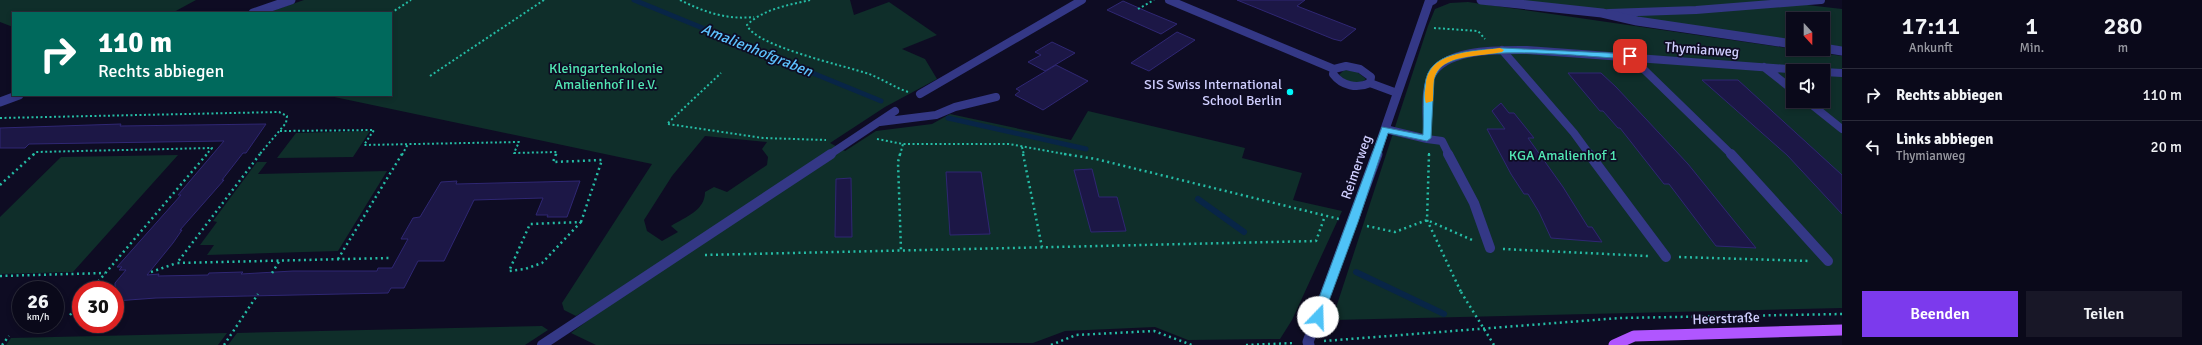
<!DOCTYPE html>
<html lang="de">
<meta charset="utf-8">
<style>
:root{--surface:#0a091a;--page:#181727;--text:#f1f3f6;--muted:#999aa2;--line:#2a2a39;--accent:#7c3aed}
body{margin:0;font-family:Signika,sans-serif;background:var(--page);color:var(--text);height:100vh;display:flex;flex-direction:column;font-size:15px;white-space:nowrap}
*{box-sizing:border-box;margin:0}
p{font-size:13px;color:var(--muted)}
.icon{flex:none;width:22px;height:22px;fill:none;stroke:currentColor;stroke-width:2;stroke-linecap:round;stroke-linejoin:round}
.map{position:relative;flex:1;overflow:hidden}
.panel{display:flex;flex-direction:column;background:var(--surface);width:360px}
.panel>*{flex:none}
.guide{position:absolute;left:12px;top:12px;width:380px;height:84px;border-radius:0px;box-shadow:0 2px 6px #0003,0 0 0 1px var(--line);background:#00695c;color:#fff;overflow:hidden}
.needle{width:26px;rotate:159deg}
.buttons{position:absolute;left:1786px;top:12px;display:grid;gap:8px}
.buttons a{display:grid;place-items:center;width:44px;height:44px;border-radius:0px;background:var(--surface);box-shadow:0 2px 6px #0003,0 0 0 1px var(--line);font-size:20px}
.speed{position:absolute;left:12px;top:281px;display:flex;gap:8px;font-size:20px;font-weight:700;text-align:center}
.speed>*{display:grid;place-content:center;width:52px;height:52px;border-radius:50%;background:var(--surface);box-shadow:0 2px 6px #0003,0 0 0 1px var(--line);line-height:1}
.speed small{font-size:10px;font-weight:400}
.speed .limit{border:6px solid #d22;background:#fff;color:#111}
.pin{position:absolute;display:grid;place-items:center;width:34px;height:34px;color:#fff;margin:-17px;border-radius:8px;box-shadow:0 2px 6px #0006}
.me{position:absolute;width:44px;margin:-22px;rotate:21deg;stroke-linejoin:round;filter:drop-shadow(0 0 3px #0008)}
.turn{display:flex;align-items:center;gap:14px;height:84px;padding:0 20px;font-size:18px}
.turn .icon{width:52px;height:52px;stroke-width:2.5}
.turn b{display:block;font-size:28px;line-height:34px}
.eta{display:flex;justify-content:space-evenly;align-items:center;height:68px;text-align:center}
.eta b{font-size:24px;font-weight:600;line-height:28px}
.cta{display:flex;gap:8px;margin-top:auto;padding:8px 20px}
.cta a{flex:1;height:46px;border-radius:0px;background:var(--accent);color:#fff;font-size:16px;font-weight:600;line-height:46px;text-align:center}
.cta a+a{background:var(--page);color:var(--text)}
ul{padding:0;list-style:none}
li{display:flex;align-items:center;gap:12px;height:52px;padding:0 20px;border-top:1px solid var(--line)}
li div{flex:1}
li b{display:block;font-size:15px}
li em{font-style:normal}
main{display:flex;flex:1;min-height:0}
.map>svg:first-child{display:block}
.green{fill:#0f2e2a;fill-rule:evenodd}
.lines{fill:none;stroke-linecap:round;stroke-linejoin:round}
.stream-far1{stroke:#082547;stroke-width:5}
.stream{stroke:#082547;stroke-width:6}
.building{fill:#1c1746;stroke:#2f2773}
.path-far1{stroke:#25bca5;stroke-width:2;stroke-dasharray:2 2.5;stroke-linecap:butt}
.path{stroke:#25bca5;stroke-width:2.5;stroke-dasharray:2 3.5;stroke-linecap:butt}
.service-far1{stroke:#343886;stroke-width:8}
.service{stroke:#343886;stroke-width:10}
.minor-far1{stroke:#343886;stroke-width:9}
.minor{stroke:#343886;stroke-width:11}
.primary{stroke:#b056ff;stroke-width:11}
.path-bridge{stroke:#25bca5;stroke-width:2.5;stroke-dasharray:2 3.5;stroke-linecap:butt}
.route{fill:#4fc3f7;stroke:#337fa1}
.slow{fill:#f59e0b}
.poi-dot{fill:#00f7fa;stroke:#0e0c23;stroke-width:1.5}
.labels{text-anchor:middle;stroke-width:3.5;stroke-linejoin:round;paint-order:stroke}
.street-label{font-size:14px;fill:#d0cfff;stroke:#0e0c23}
.park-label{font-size:14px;fill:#52e7b4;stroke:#0e0c23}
.poi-label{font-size:14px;fill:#d0cfff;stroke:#0e0c23;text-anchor:end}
.water-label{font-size:15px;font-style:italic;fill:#5dc3ff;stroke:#0e0c23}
</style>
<main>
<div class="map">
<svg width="1842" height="345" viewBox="0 0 1842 345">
<rect width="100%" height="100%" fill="#0e0c23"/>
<path class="green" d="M0 0H196L172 13H13V27L0 22Z
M304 0H850L854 15 889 2 937 35 902 49 925 59 937 79 885 107 830 143 845 151 876 131 932 124 950 114 1071 140 1088 111 1245 148 1242 158 1302 173 1293 200 1342 211 1292 320 1280 339 1188 340 1155 327 1065 331 1033 343 596 345 571 333 673 257 576 316 564 310 562 303 652 164 325 95H391V13H266ZM705 136 767 142 762 149 768 157 767 165 727 192 714 187 705 192C705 211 685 217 671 226L678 232 662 241 647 231 644 220 672 176Z
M1507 0H1791L1781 2 1842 9V47L1823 44V19H1793V40Z
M1468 2 1842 56V308L1332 320 1428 26 1435 9 1450 3ZM1793 71H1823V101H1793Z
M1344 70 1356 71 1366 79 1362 82 1350 83 1339 75Z
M370 131 353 157 277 158 296 133Z
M178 155 73 272 0 274V217L61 157Z
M257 162H267L258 174 387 171 338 251 207 255 214 245H200L217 222 213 221Z
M542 326 548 330 525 345H228L237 333Z
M227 333 218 345H6L11 338Z"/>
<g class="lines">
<path class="stream-far1" d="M634 0 881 101
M948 118 1086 149"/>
<path class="stream" d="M1198 199 1244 232
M1356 272 1444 314"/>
</g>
<path class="building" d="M1237 0H1305L1297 6 1356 29 1341 41 1333 39Z
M1123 1 1148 12 1177 24 1161 34 1107 10Z
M1177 32 1195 40 1149 71 1131 63Z
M1052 42 1075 53 1045 71 1028 62 1041 55 1035 52Z
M1056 65 1088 81 1043 110 1015 95 1020 91 1016 89Z
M1568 73H1601L1616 87 1688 164 1756 248 1716 246 1669 184H1664L1620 128H1618L1603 111H1600Z
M1702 80H1738L1842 175V214L1787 155Z
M1501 103 1509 113H1514L1534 138H1528L1563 187 1588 227H1592L1602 242 1551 238 1539 212 1528 194H1524L1511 174 1487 129H1505L1492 111Z
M121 124 120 126 266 124 246 153H243L222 180H224L180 230H182L173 243 147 275 159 274 158 276 208 275 209 273 243 272 241 274 293 271H377L378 268H392L408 239H401L413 218 420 217 441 182 457 181 456 184 580 181 567 217H547L548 215H536L543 198 474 200 444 261H418L404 288H391L388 293 156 298 115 301V283L126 270H119L122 267H117L181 195H178L224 141 29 144 25 148H0V128Z
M1092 169 1099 197H1117L1126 231 1091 232 1074 170Z
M946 172H981L990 234 950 235Z
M851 178 852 237H835L836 179Z"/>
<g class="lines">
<path class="path-far1" d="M680 0C704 12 727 20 754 17
M810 0C789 5 763 9 747 25 754 46 846 66 869 74 882 79 894 87 908 92
M1138 9 1154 0
M391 13 411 0
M1434 28 1478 31 1485 39
M430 76 544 0
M0 118 279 112 287 116 286 123 259 155
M668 123 721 73
M668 124 763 138 826 140
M280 131 374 130 364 145 519 142 514 153 557 152 556 155
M877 139 903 144H1009L1070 155
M1022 147 1024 155
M33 155 36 152 212 148 206 155
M402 155 408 144
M900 155 903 144
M1429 155V151"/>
<path class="path" d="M260 154 177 263 389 258
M556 154 553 162 602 160 581 222
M900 154 898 162 901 250
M1023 154 1042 247
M1064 154 1096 159 1339 219
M1429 154 1427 220 1461 292
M0 185 34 154
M581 222 542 263 525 269 509 271 530 224Z
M1367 226 1395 232 1427 220 1472 240
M1503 249 1648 256
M705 255 1316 241 1325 216
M1679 257 1810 261
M338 259 402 154
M151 272 177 263
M272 273 280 260
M0 276 105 273
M91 290 207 154
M70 315 81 302
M1324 341 1620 318 1842 314
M2 345 9 336
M224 345 258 294
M1051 345 1076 335 1154 331 1192 345
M1246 345 1295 343"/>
<path class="service-far1" d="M1169 0 1334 69
M1609 13 1696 10 1821 0
M1502 50 1574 133 1590 155
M1630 56 1732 155
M1346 66 1360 69 1371 77 1370 83C1357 89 1342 86 1333 74L1334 69Z
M1764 67 1793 90
M1823 72 1842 73
M1370 83 1397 93
M920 94 1082 0
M1807 101 1842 129
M880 122 936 115 955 107 996 97
M1385 129 1427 139
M829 155 895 111
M1449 155 1442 141 1427 139C1428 120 1423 95 1431 77 1443 48 1500 50 1527 50L1815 71"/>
<path class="service" d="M1448 154 1474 203 1490 248
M1589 154 1666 257
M1731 154 1828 261
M542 345 831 154"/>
<path class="minor-far1" d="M1481 0 1602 13 1637 21 1793 44
M253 13 291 0
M1823 48 1842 51
M0 102 19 95
M1376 155 1429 2 1433 0"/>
<path class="minor" d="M1309 345 1308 342 1377 154"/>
<path class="primary" d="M1614 345 1634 336 1842 330"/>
<path class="path-bridge" d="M1461 292 1494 345"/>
</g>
<path class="route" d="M1502 48 1630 54 1634 56 1630 59C1585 57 1486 44 1447 63 1440 66 1437 72 1434 79L1431 138 1427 141 1388 133 1358 222 1323 317 1321 320H1314L1312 317 1382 127 1423 135C1424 117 1422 96 1426 79 1433 49 1479 51 1502 48Z"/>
<path class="slow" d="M1500 48 1504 50 1502 52C1482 57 1440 53 1434 79 1433 86 1433 94 1433 101L1426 103C1424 98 1425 90 1426 85 1428 50 1475 52 1500 48Z"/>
<circle class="poi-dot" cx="1290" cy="92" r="4"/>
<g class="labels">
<g class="street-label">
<text transform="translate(1702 49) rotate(4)" y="5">Thymianweg</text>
<text transform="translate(1356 167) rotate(-71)" y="5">Reimerweg</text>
<text transform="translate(1726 318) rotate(-2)" y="5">Heerstraße</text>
</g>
<g class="park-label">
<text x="606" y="73">Kleingartenkolonie<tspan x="606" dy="16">Amalienhof II e.V.</tspan></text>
<text x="1563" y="160">KGA Amalienhof 1</text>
</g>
<g class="poi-label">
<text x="1282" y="89">SIS Swiss International<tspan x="1282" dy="16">School Berlin</tspan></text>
</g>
<g class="water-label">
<text transform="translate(757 50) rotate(22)" y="5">Amalienhofgraben</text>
</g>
</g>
</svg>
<div class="buttons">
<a><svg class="needle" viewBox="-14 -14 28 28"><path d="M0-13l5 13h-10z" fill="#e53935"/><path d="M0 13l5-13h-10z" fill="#999aa2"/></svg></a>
<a><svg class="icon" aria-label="sound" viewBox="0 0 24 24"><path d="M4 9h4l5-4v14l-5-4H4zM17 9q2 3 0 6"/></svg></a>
</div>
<div class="speed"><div>26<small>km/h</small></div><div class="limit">30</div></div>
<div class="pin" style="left:1630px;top:56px;background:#d93025"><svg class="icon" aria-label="arrive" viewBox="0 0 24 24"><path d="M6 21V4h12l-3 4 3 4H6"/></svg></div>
<svg class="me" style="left:1318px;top:317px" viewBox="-20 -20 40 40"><circle r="19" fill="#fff"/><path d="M0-13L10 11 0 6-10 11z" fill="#4fc3f7"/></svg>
<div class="guide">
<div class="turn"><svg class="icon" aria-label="right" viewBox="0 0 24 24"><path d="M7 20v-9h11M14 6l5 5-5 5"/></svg><div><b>110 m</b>Rechts abbiegen</div></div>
</div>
</div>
<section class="panel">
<div class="eta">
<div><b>17:11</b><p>Ankunft</p></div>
<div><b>1</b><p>Min.</p></div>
<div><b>280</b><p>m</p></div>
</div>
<ul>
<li><svg class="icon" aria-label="right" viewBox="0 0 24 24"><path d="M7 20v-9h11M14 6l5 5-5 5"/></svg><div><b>Rechts abbiegen</b></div><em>110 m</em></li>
<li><svg class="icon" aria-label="left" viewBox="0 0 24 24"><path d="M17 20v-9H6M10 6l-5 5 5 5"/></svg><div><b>Links abbiegen</b><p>Thymianweg</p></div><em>20 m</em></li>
</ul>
<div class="cta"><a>Beenden</a><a>Teilen</a></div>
</section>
</main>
